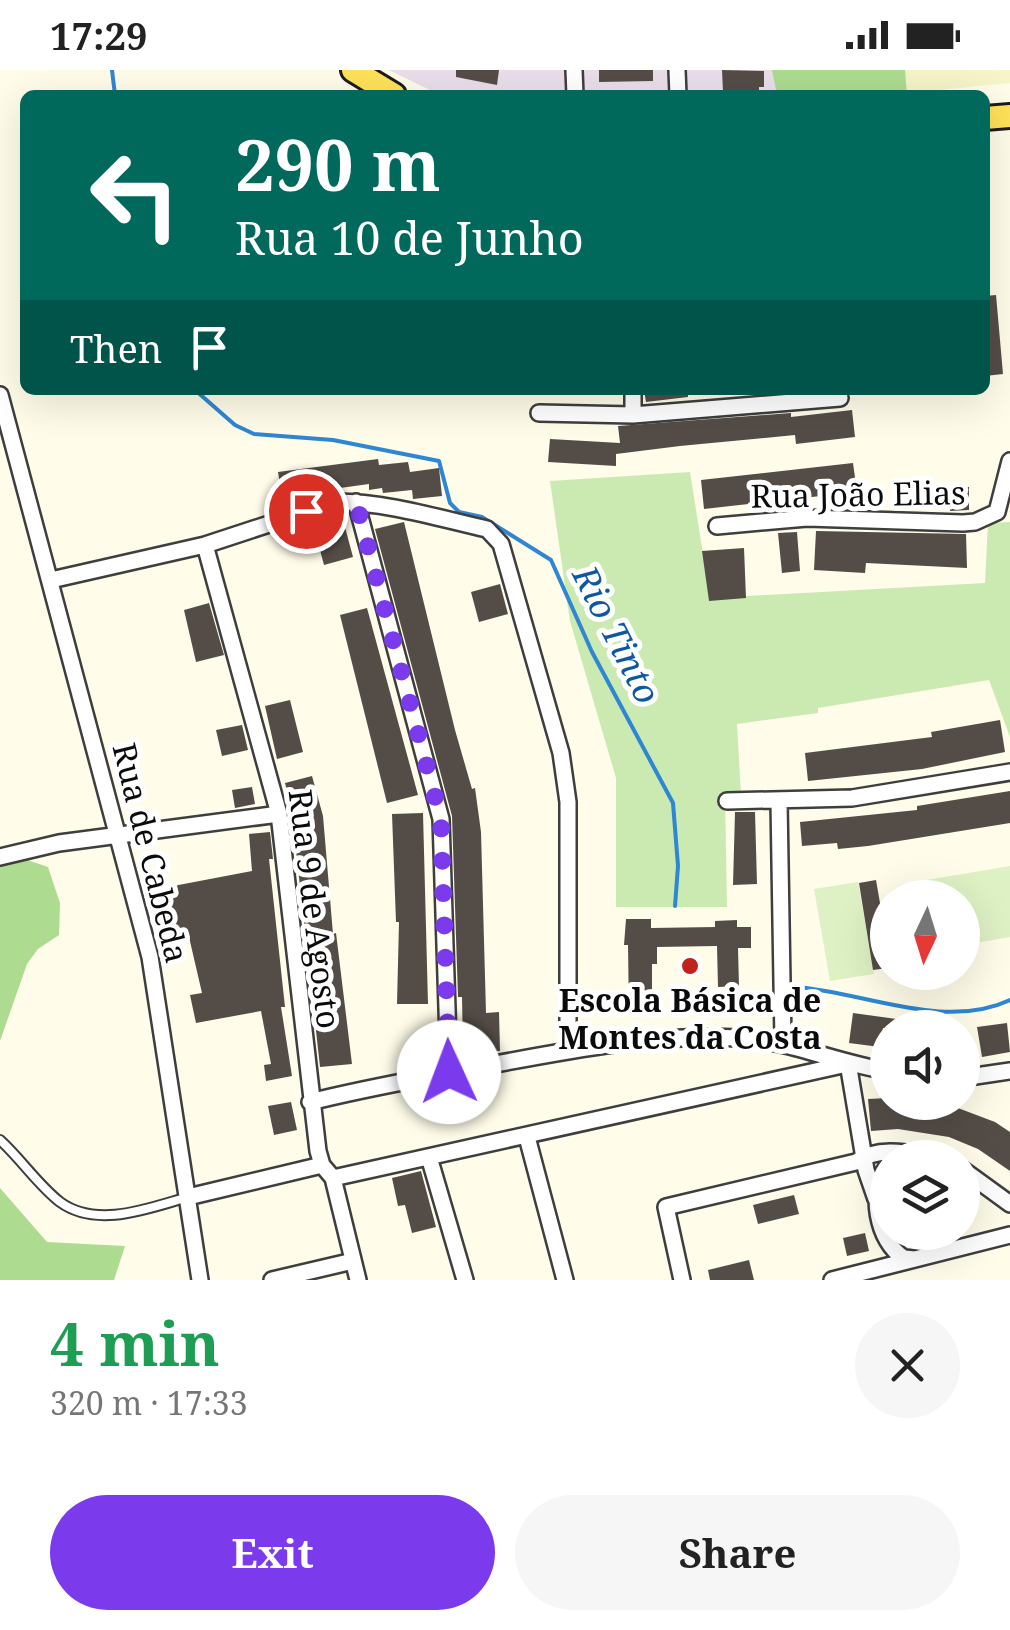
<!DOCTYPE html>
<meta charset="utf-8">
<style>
:root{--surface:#fff;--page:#f6f6f6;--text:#222;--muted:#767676;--accent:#7c3aed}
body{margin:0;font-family:"Noto Serif",serif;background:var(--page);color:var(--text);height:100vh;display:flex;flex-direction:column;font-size:38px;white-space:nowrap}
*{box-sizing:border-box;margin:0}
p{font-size:32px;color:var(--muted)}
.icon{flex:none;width:55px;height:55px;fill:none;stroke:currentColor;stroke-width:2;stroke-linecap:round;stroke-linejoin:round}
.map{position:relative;height:1210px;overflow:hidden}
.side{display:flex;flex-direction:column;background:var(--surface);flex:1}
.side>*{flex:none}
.hud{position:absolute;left:20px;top:20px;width:970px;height:305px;border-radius:15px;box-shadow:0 10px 40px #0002;background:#00695c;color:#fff;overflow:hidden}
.needle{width:65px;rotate:184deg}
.controls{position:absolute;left:870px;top:810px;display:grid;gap:20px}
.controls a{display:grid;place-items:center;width:110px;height:110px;border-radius:50%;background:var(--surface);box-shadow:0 10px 40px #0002;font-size:50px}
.pin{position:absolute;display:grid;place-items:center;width:85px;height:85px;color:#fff;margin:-42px;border:5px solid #fff;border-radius:50%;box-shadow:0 2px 10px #0007}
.me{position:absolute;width:110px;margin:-55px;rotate:358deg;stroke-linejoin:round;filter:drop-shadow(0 0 8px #0008)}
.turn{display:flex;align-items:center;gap:35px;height:210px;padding:0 50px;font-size:45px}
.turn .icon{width:130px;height:130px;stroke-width:2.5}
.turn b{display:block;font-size:70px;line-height:85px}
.then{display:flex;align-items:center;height:95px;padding:0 50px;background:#0003;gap:20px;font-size:38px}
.round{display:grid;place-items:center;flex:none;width:105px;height:105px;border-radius:52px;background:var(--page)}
.summary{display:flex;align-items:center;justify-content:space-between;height:170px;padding:0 50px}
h1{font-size:60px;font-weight:700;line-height:75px;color:#1e9e55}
.action{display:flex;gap:20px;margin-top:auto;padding:20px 50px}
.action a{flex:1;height:115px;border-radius:60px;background:var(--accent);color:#fff;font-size:40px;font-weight:700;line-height:115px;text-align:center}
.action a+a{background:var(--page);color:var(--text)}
.status{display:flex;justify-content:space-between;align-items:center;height:70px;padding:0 50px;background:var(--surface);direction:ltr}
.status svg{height:28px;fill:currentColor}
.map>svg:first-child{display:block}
.industrial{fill:#eadeeb}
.farmland{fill:#f6f5c8}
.green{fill:#cbeab2}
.forest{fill:#addc90}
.pitch{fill:#def1c4}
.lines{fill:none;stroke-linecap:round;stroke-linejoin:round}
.stream{stroke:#2f86d3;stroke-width:4}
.building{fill:#544d47}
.lane-casing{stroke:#3e3e3e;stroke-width:12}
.street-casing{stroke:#3e3e3e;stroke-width:20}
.primary-casing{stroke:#1c1c1c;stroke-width:28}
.lane{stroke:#fff;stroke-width:8}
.street{stroke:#fff;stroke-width:15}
.primary{stroke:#ffe259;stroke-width:22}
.route{stroke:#7c3aed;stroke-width:18;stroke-dasharray:0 32.4}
.poi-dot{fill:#c0221e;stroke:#fff;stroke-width:4}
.labels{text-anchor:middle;stroke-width:10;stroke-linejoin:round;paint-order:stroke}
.street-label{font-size:32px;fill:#0b0b0b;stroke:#fff}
.poi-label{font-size:32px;font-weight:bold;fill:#0b0b0b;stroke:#fff}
.water-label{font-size:35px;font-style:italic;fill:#1057a1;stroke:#fff}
</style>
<div class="status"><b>17:29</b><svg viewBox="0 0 49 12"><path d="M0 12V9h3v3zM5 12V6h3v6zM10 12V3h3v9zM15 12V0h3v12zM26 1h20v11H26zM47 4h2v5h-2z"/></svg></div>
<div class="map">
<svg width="1010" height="1210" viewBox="0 0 1010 1210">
<rect width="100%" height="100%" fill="#fffce9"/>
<path class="industrial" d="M389 0H778L780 25H440Z"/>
<path class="farmland" d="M783 0H1010V13L886 25Z"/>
<path class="green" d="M690 402 710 528 985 513 988 453 1010 452V667L989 610 818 638V643L737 654 741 724 725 725 727 837H616V708L570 551 550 411Z"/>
<path class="forest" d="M772 0H905L907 25H777Z
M10 784 48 797 60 833 59 865 38 879 27 894 0 971V787Z
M0 1118 47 1172 125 1176 114 1210H0Z"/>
<path class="pitch" d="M1010 796V867L963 875 962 828 923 827 921 811Z
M858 812 874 904 830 911 814 819Z"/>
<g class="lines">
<path class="stream" d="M112 0 115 25
M195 320 235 355 254 364 333 370 439 391 450 433 459 442 482 447 551 490 592 582 673 733 678 796 675 836
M796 917C864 922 944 961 1010 930"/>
</g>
<path class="building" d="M456 0H499L497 15 456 7Z
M599 0H653V11L599 12Z
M722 0 764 1V17H759V21L723 22Z
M996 225 1003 304 985 306V226Z
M644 320H688V327L646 332Z
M852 340 855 367 796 374 795 365 680 376 616 384V396L548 392 550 369 620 373 618 356 791 343V347Z
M378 389 379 395 408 392 410 402 439 398 442 426 413 429 412 420 383 423 382 418 369 420V414L282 426 278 402Z
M853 393 857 422 704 439 701 410Z
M950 417H969V440L950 441Z
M342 446 353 487 324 495 313 454Z
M404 452 455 660 472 719 475 718 481 762 486 943 499 942 500 981 463 982 462 927H458L452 746 375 459Z
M816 461 966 464 967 498 866 493 865 503 814 500Z
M797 462 800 501 782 503 778 463Z
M744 478 746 528 709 531 702 481Z
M500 514 508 544 479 552 471 522Z
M209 533 224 585 196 592 184 540Z
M367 538 418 725 387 733 340 545Z
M290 630 303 682 277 689 265 636Z
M1000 650 1005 682 922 699 808 711 805 683 932 667 931 662Z
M242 655 248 680 222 686 216 660Z
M312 706 323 746 333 864 336 863 352 994 320 997 293 753H295L285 713Z
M252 717 255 734 235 738 232 720Z
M1010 721V753L868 776 838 779 837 773 802 776 800 752 917 740V736Z
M735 742H755L757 814 733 815Z
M423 743 428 934H397L399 852H396L392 744Z
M270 762 273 789H269L285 937H281L292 1006 266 1011 264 995 271 994 261 941 196 953 190 925 202 923 189 867 159 873 147 821 252 801 249 764Z
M876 810 888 879V898L873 900 859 813Z
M626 849H651V858L715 857V851L737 850V857H751V878H738L739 916 718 917 717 876 657 877V894H652V945L629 946 628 875H624Z
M853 943 911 951V958H883L880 977 849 973Z
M1007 953 1010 982 982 987 977 957Z
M888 1028V1032H942L995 1052 1010 1062V1101L978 1079 949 1067 898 1059 871 1061 868 1029Z
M291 1032 297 1060 274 1065 268 1036Z
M421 1101 436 1157 412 1163 405 1135 398 1136 392 1108Z
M794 1125 799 1144 758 1154 753 1135Z
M865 1163 869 1181 847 1186 843 1168Z
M749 1190 754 1210H710L708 1200Z"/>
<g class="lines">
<defs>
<path id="lane" d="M0 1070C21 1089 38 1115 60 1132 97 1159 149 1138 188 1127"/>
<path id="street" d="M574 0 575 25
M677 0 678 25
M633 320V345L840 328
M0 325 150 887 200 1210
M539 343 633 345
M356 432 441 749 449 1002
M997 442 1010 391
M717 456 807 448 963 453 975 452 997 442
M205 475 279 744 318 1081 322 1095 333 1108 358 1210
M51 510 205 475 336 432C387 432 438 448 487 459L501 474 561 683 568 732V981
M727 731 852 728 1010 702
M779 732 783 972
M0 787 59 773 279 744
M848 993 866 1100 876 1129
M962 1008 1010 1001
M310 1032C369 1017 430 1007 490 995 570 980 657 963 739 968 791 971 837 993 888 1001
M527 1067 565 1210
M429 1087 465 1210
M888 1096C868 1120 877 1172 904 1188L915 1189
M962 1099 1010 1134
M333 1108 847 994
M188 1127 322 1095
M272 1210 353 1191
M682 1210 666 1137 856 1092C879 1075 912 1084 938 1088
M832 1210 1010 1165"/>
<path id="primary" d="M353 0 394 25
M985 48 1010 46"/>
</defs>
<use href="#lane" class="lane-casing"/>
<use href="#street" class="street-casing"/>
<use href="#primary" class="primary-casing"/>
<use href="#lane" class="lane"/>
<use href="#street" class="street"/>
<use href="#primary" class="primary"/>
</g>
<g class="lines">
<path class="route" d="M306 441 336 432H356L441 749 449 1002"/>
</g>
<circle class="poi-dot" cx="690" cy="896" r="10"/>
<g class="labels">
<g class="street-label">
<text transform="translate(858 425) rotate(-1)" y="11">Rua João Elias</text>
<text transform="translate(150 783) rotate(76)" y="11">Rua de Cabeda</text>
<text transform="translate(314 839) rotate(83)" y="11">Rua 9 de Agosto</text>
</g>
<g class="poi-label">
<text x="690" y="942">Escola Básica de<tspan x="690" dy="37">Montes da Costa</tspan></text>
</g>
<g class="water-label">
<text transform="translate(616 565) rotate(63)" y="12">Rio Tinto</text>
</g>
</g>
</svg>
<div class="controls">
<a><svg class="needle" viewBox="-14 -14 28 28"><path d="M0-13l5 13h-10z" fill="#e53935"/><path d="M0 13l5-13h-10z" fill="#767676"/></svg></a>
<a><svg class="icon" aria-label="sound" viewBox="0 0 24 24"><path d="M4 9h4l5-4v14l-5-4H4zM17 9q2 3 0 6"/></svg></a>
<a><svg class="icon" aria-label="layers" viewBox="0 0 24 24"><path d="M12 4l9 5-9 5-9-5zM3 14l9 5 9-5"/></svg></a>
</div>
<div class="pin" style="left:306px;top:441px;background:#d93025"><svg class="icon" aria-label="arrive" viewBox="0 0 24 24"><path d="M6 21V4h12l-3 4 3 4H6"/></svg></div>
<svg class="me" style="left:449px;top:1002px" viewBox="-20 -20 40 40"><circle r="19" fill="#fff"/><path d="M0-13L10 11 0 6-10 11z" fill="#7c3aed"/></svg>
<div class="hud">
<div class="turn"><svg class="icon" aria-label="left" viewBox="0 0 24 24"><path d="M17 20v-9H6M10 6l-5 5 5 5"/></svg><div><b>290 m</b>Rua 10 de Junho</div></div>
<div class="then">Then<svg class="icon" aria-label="arrive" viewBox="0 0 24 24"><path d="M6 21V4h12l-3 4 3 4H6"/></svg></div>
</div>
</div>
<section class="side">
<div class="summary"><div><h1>4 min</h1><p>320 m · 17:33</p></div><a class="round"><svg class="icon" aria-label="close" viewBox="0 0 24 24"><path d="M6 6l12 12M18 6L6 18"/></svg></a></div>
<div class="action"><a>Exit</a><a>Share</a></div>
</section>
